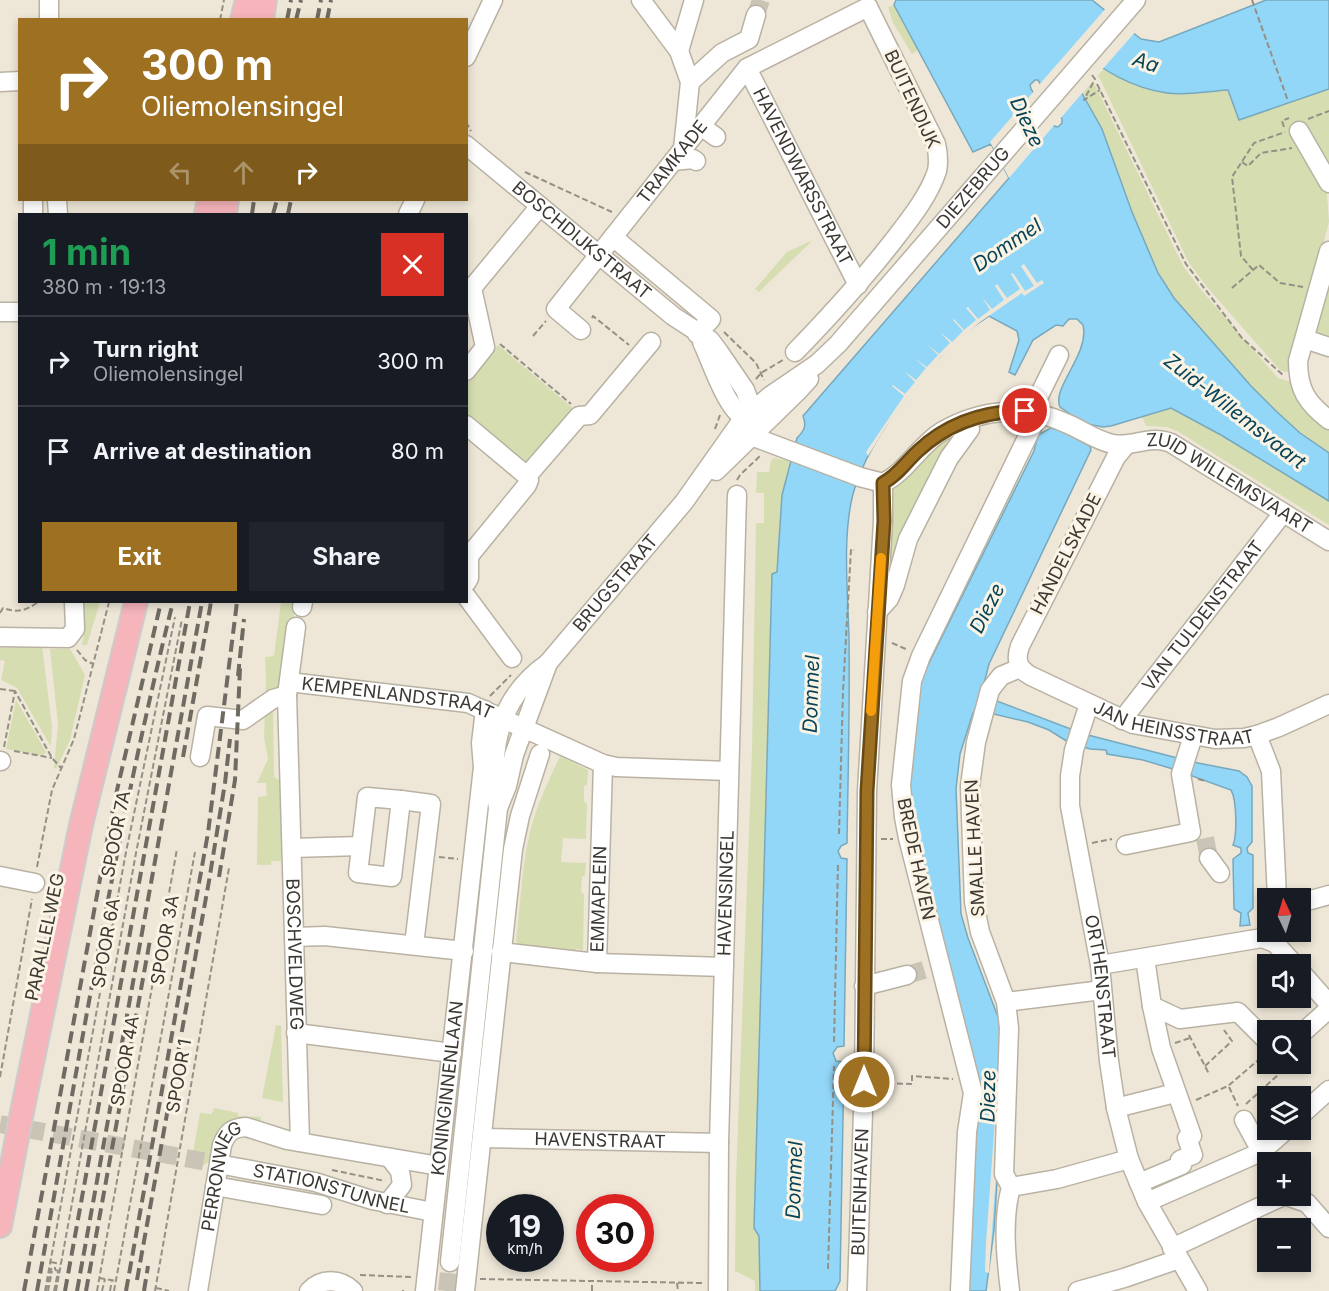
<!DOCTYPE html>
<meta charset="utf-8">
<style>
:root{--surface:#171b24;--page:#20242c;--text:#f1f3f6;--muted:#9ea1a6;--line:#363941;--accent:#9e7122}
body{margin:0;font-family:Inter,sans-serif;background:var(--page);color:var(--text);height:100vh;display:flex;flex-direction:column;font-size:22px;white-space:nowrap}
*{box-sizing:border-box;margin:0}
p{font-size:20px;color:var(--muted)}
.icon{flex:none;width:33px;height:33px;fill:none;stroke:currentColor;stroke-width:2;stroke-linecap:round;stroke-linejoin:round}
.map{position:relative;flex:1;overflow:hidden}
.panel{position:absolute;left:18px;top:213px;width:450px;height:390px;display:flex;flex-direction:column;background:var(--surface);border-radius:0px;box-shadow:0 3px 9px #0003}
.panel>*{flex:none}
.guide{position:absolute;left:18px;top:18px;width:450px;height:183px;border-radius:0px;box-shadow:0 3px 9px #0003;background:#9e7122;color:#fff;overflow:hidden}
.needle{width:39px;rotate:356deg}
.fabs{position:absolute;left:1257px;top:888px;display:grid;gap:12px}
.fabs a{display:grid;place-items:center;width:54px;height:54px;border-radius:0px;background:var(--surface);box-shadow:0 3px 9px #0003;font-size:30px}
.speed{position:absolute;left:486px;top:1194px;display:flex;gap:12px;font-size:30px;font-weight:700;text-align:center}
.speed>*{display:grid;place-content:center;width:78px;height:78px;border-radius:50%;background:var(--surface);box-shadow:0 3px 9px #0003;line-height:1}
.speed small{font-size:15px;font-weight:400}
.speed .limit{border:9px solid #d22;background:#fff;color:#111}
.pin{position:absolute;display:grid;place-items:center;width:51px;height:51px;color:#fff;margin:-26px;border:3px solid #fff;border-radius:50%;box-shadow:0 2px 6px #0007}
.me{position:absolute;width:66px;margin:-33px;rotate:0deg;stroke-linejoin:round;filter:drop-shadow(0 0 4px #0008)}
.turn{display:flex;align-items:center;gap:21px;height:126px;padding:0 24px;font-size:27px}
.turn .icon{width:78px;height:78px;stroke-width:2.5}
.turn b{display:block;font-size:42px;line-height:51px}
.lanes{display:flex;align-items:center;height:57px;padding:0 24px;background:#0003;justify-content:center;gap:30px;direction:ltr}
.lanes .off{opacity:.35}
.round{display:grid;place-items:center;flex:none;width:63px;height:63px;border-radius:0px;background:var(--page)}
.summary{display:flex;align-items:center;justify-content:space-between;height:102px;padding:0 24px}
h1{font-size:36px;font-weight:700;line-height:45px;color:#1e9e55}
.action{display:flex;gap:12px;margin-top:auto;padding:12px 24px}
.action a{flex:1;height:69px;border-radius:0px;background:var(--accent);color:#fff;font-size:24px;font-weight:700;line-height:69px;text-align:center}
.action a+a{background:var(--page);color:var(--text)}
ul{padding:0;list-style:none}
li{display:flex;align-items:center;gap:18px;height:90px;padding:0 24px;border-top:2px solid var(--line)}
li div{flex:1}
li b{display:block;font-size:22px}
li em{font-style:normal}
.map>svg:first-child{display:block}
.green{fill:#d5ddb1}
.water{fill:#92d7f8;stroke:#78a8bd;stroke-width:1.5;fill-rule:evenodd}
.pier{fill:#eee7d8}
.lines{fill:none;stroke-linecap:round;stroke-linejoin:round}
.minor-tunnel{stroke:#cac4b7;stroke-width:18;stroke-dasharray:18 9;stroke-linecap:butt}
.minor-casing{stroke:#b9b2a3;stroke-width:21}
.major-casing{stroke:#ccccca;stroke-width:26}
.path{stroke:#959085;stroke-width:2;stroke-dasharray:6 3;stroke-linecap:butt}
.minor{stroke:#fff;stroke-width:18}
.major{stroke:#f6b4bb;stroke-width:22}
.rail{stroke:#6f6a62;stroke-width:4;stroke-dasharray:12 6;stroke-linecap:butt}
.path-bridge{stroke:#959085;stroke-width:2;stroke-dasharray:6 3;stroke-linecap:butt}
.route-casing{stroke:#674916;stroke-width:15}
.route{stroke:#9e7122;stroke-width:10}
.slow{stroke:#f59e0b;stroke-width:10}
.labels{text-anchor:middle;stroke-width:6;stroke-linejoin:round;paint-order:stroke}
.street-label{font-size:18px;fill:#3c3933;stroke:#fbf4e5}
.water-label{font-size:20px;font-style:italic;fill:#074359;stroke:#fbf4e5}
</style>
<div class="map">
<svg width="1329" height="1291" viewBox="0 0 1329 1291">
<rect width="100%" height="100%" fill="#eee7d8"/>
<path class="green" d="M894 5 918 50 912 54 893 23 888 7Z
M1103 70 1136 86 1169 93 1228 90 1239 120 1329 89V167L1313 134 1295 139 1326 183 1329 222 1300 331 1292 372H1286L1280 370 1207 287 1189 263 1098 75Z
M1093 81 1183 266 1202 291 1278 378 1295 383 1297 400 1329 426V453L1300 433 1276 411 1251 386 1174 298 1158 273 1132 212 1102 129 1083 93Z
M813 240 759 292 755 289 787 252Z
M1329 273V350L1327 356 1308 350Z
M498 345 575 410 533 460 525 464 467 417V382Z
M1171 408 1221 435 1329 501V525L1177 431 1167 427 1146 426 1142 417Z
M957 431 887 595 888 502C899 471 930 449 957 431Z
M774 458 790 461 788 478 782 495 777 572 772 574 769 750 754 1228 759 1236 760 1291H755V1281L735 1271 736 1180 752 751 756 523H764V493H756L757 472H769L771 461Z
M82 602H100L87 645H82L84 636Z
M281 602H297L273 708 274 777 281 781V806L288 807V841L281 842V861H271V865H257L258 797 267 796 266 783H257L268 759 264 737 266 678 265 657 274 656Z
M42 646 52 727 51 744 50 745 17 688 1 680 5 661 0 660V648Z
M50 649H70L85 675 70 740 56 769 54 768 58 725Z
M16 700 46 752 43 756 6 749Z
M560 756 588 770 587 785 584 786V801L587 804 586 839 563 838 561 862 586 863 585 875 582 877 581 892 584 894 583 950 576 949 575 952 521 946 516 942C521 900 522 856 534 817 541 796 551 776 560 756Z
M276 1025 281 1026 283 1102 262 1098Z
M214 1108 238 1113V1116L261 1117 260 1126 245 1120 216 1156 203 1166 191 1164 200 1113 212 1114Z"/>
<path class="water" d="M896 0H1092L1141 39 1159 42 1266 0H1329V89L1239 120 1228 90C1209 91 1186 96 1167 93 1131 88 1103 70 1074 48L1064 61 1102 129 1132 212 1158 273 1174 298 1251 386 1276 411 1300 433 1329 453V501L1221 435 1171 408 1111 426 1103 427 1088 424 1080 441 1090 446 1091 450 989 664 981 695 1084 734 1193 762 1239 771 1247 777 1252 786V842L1247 848 1248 853 1253 855V908L1248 913 1250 925 1240 926 1241 913 1234 909 1233 859 1241 853V848L1233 845C1237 836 1237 800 1231 790L1173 769 1143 760 1107 754 1106 750 1090 749 1068 742 1049 730 1028 722 977 710 973 713 960 754 956 789 961 914 968 938 1003 1030V1089L994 1230 986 1291H966L977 1118 919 849 910 787 920 684 927 667 1034 451 1038 435 1051 428 1065 432 1073 416 1060 407C1051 388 1090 354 1083 325L1077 319H1069L1063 326 1056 325 1033 340 1015 375 1009 372 1019 340 1017 331 989 316C939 346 868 436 853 494 842 537 848 593 849 639 850 707 848 775 847 843L841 846 838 851 841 858 847 859 844 1046 837 1047 833 1053 836 1061 844 1062 840 1281 835 1291H760L759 1236 754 1228C759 1010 768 792 772 574L777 572 782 495 797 438C804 431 807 426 803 416L1009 178 991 144 973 152 894 5ZM1035 80H1038L1062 119V123L1058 127 1054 126 1031 89 1030 85Z"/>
<path class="pier" d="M1107 7 1137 30 1100 72 1075 52 1067 61 1085 90 1059 120 1038 86Z
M1035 90 1056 123 1009 178 990 142Z
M1024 264 1037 283 1042 280 1044 283 1024 296 1022 293 980 322 941 357 908 396 885 428 868 456 866 452 904 396 892 386 893 385 905 394 915 382 904 371 916 380 926 368 914 358 927 367 938 355 927 344 939 354 950 343 940 332 952 342 963 331 953 320 954 319 964 330 976 320 966 308 968 307 978 319 990 310 982 297 992 309 1004 300 995 286 997 284 1007 298 1020 289 1011 274 1013 273 1025 291 1034 286 1021 266Z
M997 1091H1002L989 1273 985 1272 986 1243Z"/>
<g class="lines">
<path class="minor-tunnel" d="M756 15 761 0
M1205 838 1209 858
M907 975 927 969
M0 1124 229 1166
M447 1291 450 1262"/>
<defs>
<g id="minor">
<path d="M49 0V20"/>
<path d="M641 0 679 51 690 82 683 149"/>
<path d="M679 51 694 0"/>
<path d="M466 57 493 0"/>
<path id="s1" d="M747 68 858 285"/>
<path d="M0 82 20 81"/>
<path d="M690 82 722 53 749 39 756 15"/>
<path d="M701 126 716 137"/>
<path d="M1299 131 1329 183"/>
<path id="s2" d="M466 145 673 316 710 340 719 352 745 390 759 427"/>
<path d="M673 161 693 159 696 161"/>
<path d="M33 200V214"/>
<path d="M57 200 58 214"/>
<path d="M408 214 415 200"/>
<path d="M613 237 711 319 697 334"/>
<path d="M1329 251 1298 361C1298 390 1307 403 1329 420"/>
<path d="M0 312H20"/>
<path id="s3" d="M581 330 556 309 747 68 868 7"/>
<path d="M1305 339 1329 347"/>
<path d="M702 342C714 367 726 412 752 424"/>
<path d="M795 352C829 317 860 283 890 245 907 223 928 198 937 171 939 161 938 153 936 144L868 7"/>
<path d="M466 371 485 347 472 288 540 206"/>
<path d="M1031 412 1059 355"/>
<path d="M466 425 527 476"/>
<path id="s4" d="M751 436 860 477 883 483C906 472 919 446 941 432 980 409 1026 404 1068 424 1082 430 1097 441 1113 444 1134 448 1149 434 1171 443L1329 541"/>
<path id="s5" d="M1126 445 1116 457 1020 646C1015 660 1018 669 1031 676L1133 724 1215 739 1244 738 1257 735 1279 727 1329 704"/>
<path d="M716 471 799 390 809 379"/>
<path d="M466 583 469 578V556L527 485 529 480 527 476 579 416 590 415 651 342"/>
<path d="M466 596 512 658"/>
<path d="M302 607 303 602"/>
<path d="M877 612 889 599 895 585 908 539 949 458 970 429"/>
<path id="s6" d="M296 627 287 695 300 1142"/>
<path d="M0 637 68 638 75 629 74 602"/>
<path id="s7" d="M289 682 468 703 603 764 616 767 729 771"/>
<path id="s8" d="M1089 704 1074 750 1070 776V806L1100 965 1109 1061 1116 1108 1129 1159 1147 1202 1198 1291"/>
<path id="s9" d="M1122 720 1283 513"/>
<path d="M1257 735 1271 771 1277 898"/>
<path d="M200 757 207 716 243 720 273 699 287 695"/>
<path d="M0 761H1"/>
<path d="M367 797 401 800 392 877 358 873Z"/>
<path d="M401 800 431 804 414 945"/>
<path d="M498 808 507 786 514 755 548 663"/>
<path d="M1126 845 1191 832 1181 774 1193 736"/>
<path d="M292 848 361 846"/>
<path d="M1209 858 1220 873"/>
<path d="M0 876 35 883"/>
<path d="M1300 903 1329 895"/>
<path d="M294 937 325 936 464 951"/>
<path d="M501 952 597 963 724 967"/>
<path id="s10" d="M597 963 603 764"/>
<path d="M1100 965 1262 938 1275 943 1294 964"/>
<path d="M1300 971 1329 1004"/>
<path d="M864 986 907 975"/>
<path d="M1006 1002 1102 990"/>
<path d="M1152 1006 1180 1019 1238 1012 1268 1042"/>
<path d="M296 1033 452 1053"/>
<path d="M1300 1035 1329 1009"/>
<path d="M1116 1108 1175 1093"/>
<path d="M1300 1116 1329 1090"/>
<path d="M1244 1120 1268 1164"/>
<path id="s11" d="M482 1138 719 1143"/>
<path id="s12" d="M229 1166 315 1182 372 1200 433 1212"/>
<path d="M1139 1183 1182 1165 1180 1160 1193 1155 1187 1138 1192 1136 1161 1048 1152 1006 1145 958"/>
<path d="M215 1186 322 1205"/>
<path d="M1011 1187 1057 1179 1129 1159"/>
<path d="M1287 1196 1307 1203 1329 1228"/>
<path d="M1147 1202 1261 1152 1286 1130"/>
<path d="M387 1204 402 1185 400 1171 390 1158"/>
<path d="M1172 1248 1283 1196"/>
<path id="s13" d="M450 1262 498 808C488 751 498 698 548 663L684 502 742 420 770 396 817 364 838 344 1136 0"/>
<path id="s14" d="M198 1291 222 1145C227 1132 232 1128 246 1127L287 1140 439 1166"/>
<path d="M309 1291C321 1278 340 1278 353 1291"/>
<path id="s15" d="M425 1291 483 767 481 743 485 710"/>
<path d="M465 1291 513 849 520 816 540 754"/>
<path id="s16" d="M718 1291 719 1143 737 495"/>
<path id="s17" d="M857 1291 864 1082 867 791 883 521V483"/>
<path d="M960 1291 967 1132 973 1093 908 838 904 817 901 785 912 681 921 656 1039 413"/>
<path d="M1010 1291C1006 1257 1002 1220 1011 1187L1004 1174 1009 1028 1006 1002 980 932 974 902 970 786 976 742 990 690 1001 676 1020 668"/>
<path d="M1078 1291 1124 1278 1179 1259"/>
</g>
<path id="major" d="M242 20 247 0
M262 20 265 0
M206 214 209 200
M225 214 227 200
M0 1226 23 1107 81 825 136 602"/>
</defs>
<use href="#minor" class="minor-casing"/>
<use href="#major" class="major-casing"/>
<path class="path" d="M1252 0 1288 101
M220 20 224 0
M1092 75 1095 79 1084 100 1100 90
M1097 84 1186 264 1242 338 1283 375
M1308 119 1329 111
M466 122 471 131
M1284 127 1282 121 1289 118
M1242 162 1248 166 1261 153 1292 148
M525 172 612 212
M1253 270 1241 256 1232 177 1254 143 1285 132
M1232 288 1259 265 1280 283 1303 287
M592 318 593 316 629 345
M724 332 756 363 764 380
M533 336 546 321
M500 344 571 404
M756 379 761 373 783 360
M715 429 720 415
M737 480 740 475 760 456
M0 613 3 608C17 613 26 611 38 602
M892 643 908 650
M77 650 85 660 93 664
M0 689 15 691
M490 696 511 675
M4 747 15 691 52 758 61 768
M14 751 52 758
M1198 779 1206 781
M839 834 843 691 851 549 854 550
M881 839H893
M1092 843 1112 839
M439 857 458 859
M37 867 52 790 74 739 109 602
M1189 1035 1209 1074
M834 1042 838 863
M1175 1043 1190 1038
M1205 1066 1232 1041 1224 1030
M0 1077 32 899
M879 1083 912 1084V1076L953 1079
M1229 1087 1238 1106
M1196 1100 1228 1086 1263 1056
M1246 1104 1289 1065 1288 1064
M332 1170 385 1181
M51 1262 61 1264
M828 1269 834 1066
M360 1275 412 1277
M99 1278 116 1281
M480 1279 702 1283
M677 1283 678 1291
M156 1288 169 1291
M45 1291 126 852 175 617
M48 1291 52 1271
M54 1291 58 1272
M56 1291 136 853 182 619
M97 1291 177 849
M102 1291 105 1279
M110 1291 112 1280
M114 1291 195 852
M155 1291 229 868
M403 1291V1290
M592 1291V1282"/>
<use href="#minor" class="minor"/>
<use href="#major" class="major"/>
<path class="rail" d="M287 20 291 0
M296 20 301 0
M317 20 321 0
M327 20 331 0
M252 214 254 200
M273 214 277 200
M288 214 291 200
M238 676 244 619
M183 757 211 602
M219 877 235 780 240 668
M137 1280 209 881 225 783 230 739
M24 1291 114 803 161 602
M37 1291C79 1061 116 829 173 602
M65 1291 190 602
M77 1291 202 602
M86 1291 150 940
M126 1291 208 833 237 602
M144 1291 148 1266"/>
<path class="path-bridge" d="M55 1270 59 1271 55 1291
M46 1291 51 1269 55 1270V1267"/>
</g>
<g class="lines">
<defs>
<path id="route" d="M864 1082 867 791 884 521 883 483C897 476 906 462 918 451 948 423 984 411 1025 411"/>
</defs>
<use href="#route" class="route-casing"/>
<use href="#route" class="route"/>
<path class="slow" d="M871 711 881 558"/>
</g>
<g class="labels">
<g class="street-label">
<text transform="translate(912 99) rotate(65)" y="6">BUITENDIJK</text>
<text dy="6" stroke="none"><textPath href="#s3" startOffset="220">TRAMKADE</textPath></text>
<text dy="6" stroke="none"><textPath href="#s1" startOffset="122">HAVENDWARSSTRAAT</textPath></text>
<text dy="6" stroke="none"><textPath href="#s13" startOffset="1260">DIEZEBRUG</textPath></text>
<text dy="6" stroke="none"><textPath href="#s2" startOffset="150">BOSCHDIJKSTRAAT</textPath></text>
<text dy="6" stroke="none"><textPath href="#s4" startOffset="528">ZUID WILLEMSVAART</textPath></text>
<text transform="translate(1066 554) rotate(-63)" y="6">HANDELSKADE</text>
<text dy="6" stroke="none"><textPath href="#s13" startOffset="724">BRUGSTRAAT</textPath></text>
<text dy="6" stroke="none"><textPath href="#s9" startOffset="132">VAN TULDENSTRAAT</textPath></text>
<text dy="6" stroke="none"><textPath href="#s7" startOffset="110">KEMPENLANDSTRAAT</textPath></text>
<text dy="6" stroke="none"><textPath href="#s5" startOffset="416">JAN HEINSSTRAAT</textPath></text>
<text transform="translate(116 834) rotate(-79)" y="6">SPOOR 7A</text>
<text transform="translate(975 848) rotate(-93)" y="6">SMALLE HAVEN</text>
<text transform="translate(916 859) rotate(78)" y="6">BREDE HAVEN</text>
<text dy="6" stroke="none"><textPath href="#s16" startOffset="398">HAVENSINGEL</textPath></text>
<text dy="6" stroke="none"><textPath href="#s10" startOffset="64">EMMAPLEIN</textPath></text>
<text transform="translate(45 937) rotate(-78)" y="6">PARALLELWEG</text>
<text transform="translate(165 940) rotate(-80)" y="6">SPOOR 3A</text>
<text transform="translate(106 943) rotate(-80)" y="6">SPOOR 6A</text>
<text dy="6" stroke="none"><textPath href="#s6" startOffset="328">BOSCHVELDWEG</textPath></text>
<text dy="6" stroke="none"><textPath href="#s8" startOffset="288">ORTHENSTRAAT</textPath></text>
<text transform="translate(125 1061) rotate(-80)" y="6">SPOOR 4A</text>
<text transform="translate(179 1076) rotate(-80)" y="6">SPOOR 1</text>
<text dy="6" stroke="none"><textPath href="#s15" startOffset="204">KONINGINNENLAAN</textPath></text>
<text dy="6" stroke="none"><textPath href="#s11" startOffset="118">HAVENSTRAAT</textPath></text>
<text dy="6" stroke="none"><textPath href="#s14" startOffset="118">PERRONWEG</textPath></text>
<text dy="6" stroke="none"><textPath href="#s12" startOffset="105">STATIONSTUNNEL</textPath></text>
<text dy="6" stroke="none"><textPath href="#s17" startOffset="99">BUITENHAVEN</textPath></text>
</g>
<g class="water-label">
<text transform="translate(1146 62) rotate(18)" y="7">Aa</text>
<text transform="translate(1027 122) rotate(65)" y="7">Dieze</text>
<text transform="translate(1007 245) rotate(-34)" y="7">Dommel</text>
<text transform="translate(1235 411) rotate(38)" y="7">Zuid-Willemsvaart</text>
<text transform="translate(987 608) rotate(-63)" y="7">Dieze</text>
<text transform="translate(811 694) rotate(-88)" y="7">Dommel</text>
<text transform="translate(988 1096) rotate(-89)" y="7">Dieze</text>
<text transform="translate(794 1180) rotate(-88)" y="7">Dommel</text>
</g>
</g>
</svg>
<div class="fabs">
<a><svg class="needle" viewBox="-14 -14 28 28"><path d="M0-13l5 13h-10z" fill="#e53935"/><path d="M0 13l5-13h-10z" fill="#9ea1a6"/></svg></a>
<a><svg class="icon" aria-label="sound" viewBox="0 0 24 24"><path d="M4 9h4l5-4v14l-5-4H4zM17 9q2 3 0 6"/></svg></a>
<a><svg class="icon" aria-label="search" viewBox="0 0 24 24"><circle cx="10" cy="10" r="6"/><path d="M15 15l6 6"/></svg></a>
<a><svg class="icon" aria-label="layers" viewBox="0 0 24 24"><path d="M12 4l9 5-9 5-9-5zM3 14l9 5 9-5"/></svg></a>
<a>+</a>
<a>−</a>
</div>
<div class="speed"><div>19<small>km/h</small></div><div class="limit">30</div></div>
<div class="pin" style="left:1025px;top:411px;background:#d93025"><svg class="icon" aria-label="arrive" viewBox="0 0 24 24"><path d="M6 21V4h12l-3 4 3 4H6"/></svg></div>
<svg class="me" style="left:864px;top:1082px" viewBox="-20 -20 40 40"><circle r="17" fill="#9e7122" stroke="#fff" stroke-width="3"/><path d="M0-11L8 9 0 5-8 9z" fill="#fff"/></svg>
<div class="guide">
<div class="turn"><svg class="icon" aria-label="right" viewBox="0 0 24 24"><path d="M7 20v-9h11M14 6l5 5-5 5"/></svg><div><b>300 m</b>Oliemolensingel</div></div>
<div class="lanes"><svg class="icon off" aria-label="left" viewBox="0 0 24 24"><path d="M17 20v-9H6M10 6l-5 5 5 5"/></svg><svg class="icon off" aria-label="ahead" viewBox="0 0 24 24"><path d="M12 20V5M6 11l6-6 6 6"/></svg><svg class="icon" aria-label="right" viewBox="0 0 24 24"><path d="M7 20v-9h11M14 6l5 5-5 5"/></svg></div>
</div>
<section class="panel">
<div class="summary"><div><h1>1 min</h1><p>380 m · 19:13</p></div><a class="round" style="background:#d93025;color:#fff"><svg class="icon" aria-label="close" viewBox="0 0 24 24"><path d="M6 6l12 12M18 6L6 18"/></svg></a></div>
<ul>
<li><svg class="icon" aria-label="right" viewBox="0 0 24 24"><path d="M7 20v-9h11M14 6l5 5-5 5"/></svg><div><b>Turn right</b><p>Oliemolensingel</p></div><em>300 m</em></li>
<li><svg class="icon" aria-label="arrive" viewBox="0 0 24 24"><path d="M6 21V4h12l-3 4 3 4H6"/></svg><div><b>Arrive at destination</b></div><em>80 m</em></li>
</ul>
<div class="action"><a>Exit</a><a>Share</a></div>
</section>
</div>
